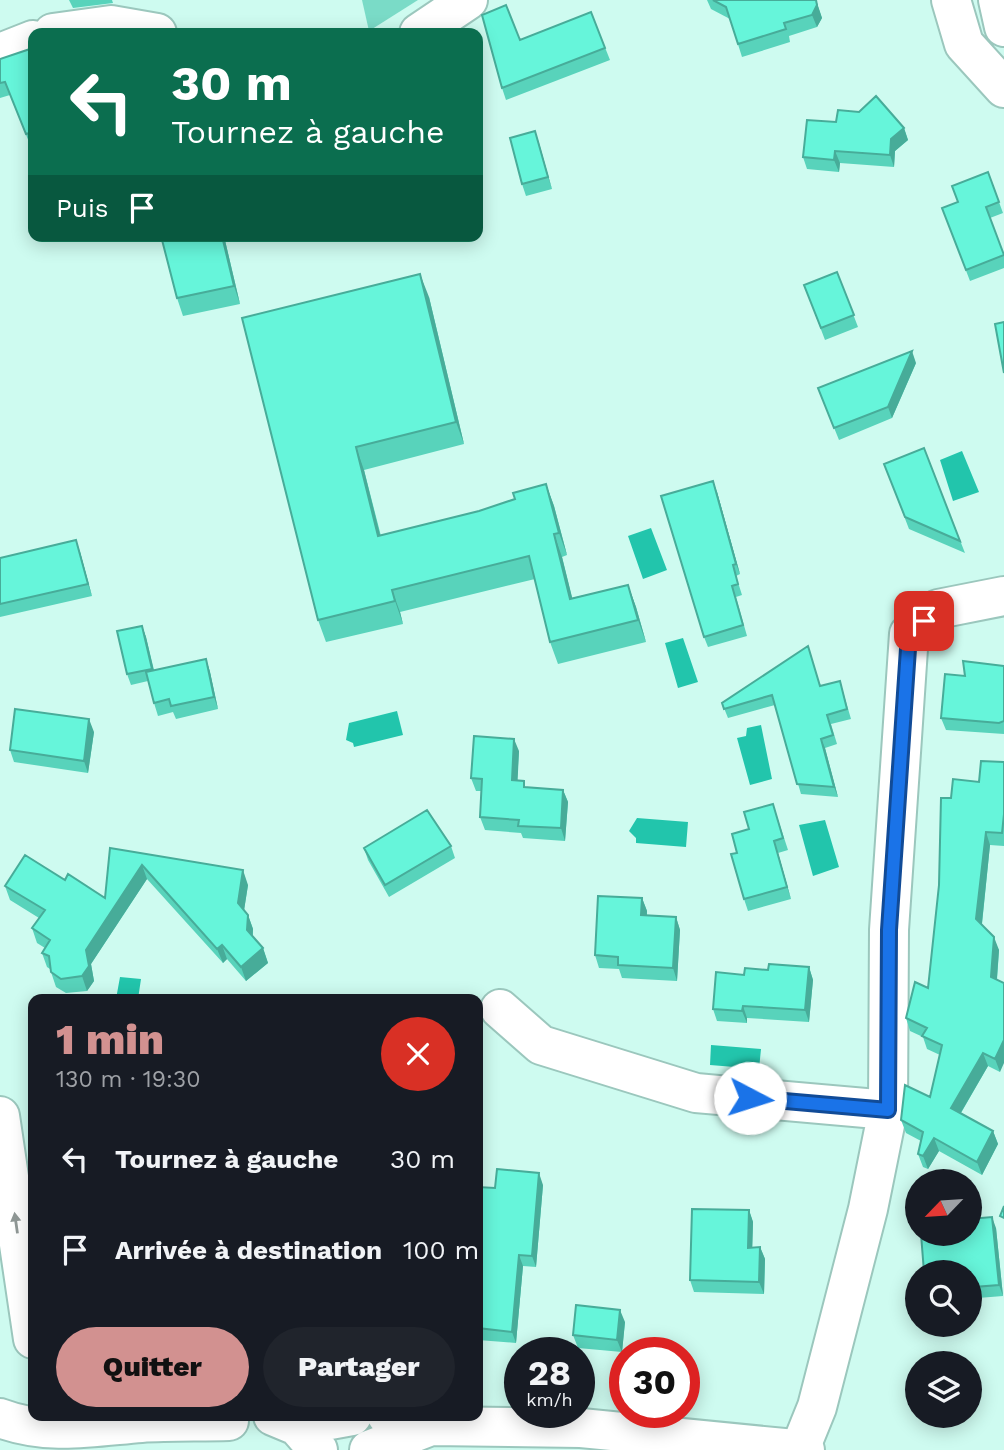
<!DOCTYPE html>
<html lang="fr">
<meta charset="utf-8">
<style>
:root{--surface:#171b24;--page:#20242c;--text:#f1f3f6;--muted:#9ea1a6;--accent:#d29190}
body{margin:0;font-family:"Work Sans",sans-serif;background:var(--page);color:var(--text);height:100vh;display:flex;flex-direction:column;font-size:26px;white-space:nowrap}
*{box-sizing:border-box;margin:0}
p{font-size:23px;color:var(--muted)}
.icon{flex:none;width:38px;height:38px;fill:none;stroke:currentColor;stroke-width:2;stroke-linecap:round;stroke-linejoin:round}
.map{position:relative;flex:1;overflow:hidden}
.panel{position:absolute;left:28px;top:994px;width:455px;height:427px;display:flex;flex-direction:column;background:var(--surface);border-radius:14px;box-shadow:0 4px 18px #0003}
.panel>*{flex:none}
.hud{position:absolute;left:28px;top:28px;width:455px;height:214px;border-radius:14px;box-shadow:0 4px 18px #0003;background:#0b6e4f;color:#fff;overflow:hidden}
.needle{width:46px;rotate:245deg}
.controls{position:absolute;left:905px;top:1169px;display:grid;gap:14px}
.controls a{display:grid;place-items:center;width:77px;height:77px;border-radius:50%;background:var(--surface);box-shadow:0 4px 18px #0003;font-size:35px}
.speed{position:absolute;left:504px;top:1337px;display:flex;gap:14px;font-size:35px;font-weight:700;text-align:center}
.speed>*{display:grid;place-content:center;width:91px;height:91px;border-radius:50%;background:var(--surface);box-shadow:0 4px 18px #0003;line-height:1}
.speed small{font-size:18px;font-weight:400}
.speed .limit{border:10px solid #d22;background:#fff;color:#111}
.pin{position:absolute;display:grid;place-items:center;width:60px;height:60px;color:#fff;margin:-30px;border-radius:14px;box-shadow:0 4px 10px #0006}
.me{position:absolute;width:77px;margin:-38px;rotate:95deg;stroke-linejoin:round;filter:drop-shadow(0 0 5px #0008)}
.turn{display:flex;align-items:center;gap:24px;height:147px;padding:0 28px;font-size:32px}
.turn .icon{width:91px;height:91px;stroke-width:2.5}
.turn b{display:block;font-size:49px;line-height:60px}
.then{display:flex;align-items:center;height:66px;padding:0 28px;background:#0003;gap:14px;font-size:26px}
.round{display:grid;place-items:center;flex:none;width:74px;height:74px;border-radius:37px;background:var(--page)}
.headline{display:flex;align-items:center;justify-content:space-between;height:119px;padding:0 28px}
h1{font-size:42px;font-weight:800;line-height:52px;color:var(--accent)}
.button{display:flex;gap:14px;margin-top:auto;padding:14px 28px}
.button a{flex:1;height:80px;border-radius:42px;background:var(--accent);color:#111;font-size:28px;font-weight:800;line-height:80px;text-align:center}
.button a+a{background:var(--page);color:var(--text)}
ul{padding:0;list-style:none}
li{display:flex;align-items:center;gap:21px;height:91px;padding:0 28px}
li div{flex:1}
li b{display:block;font-size:26px}
li em{font-style:normal}
.map>svg:first-child{display:block}
.green{fill:#7adbc7}
.water{fill:#22c5ac}
.lines{fill:none;stroke-linecap:round;stroke-linejoin:round}
.street-casing{stroke:#9bc7bd;stroke-width:42}
.secondary-casing{stroke:#9bc7bd;stroke-width:42}
.street{stroke:#fff;stroke-width:38}
.secondary{stroke:#fff;stroke-width:38}
.wall{fill:#58d3bb}
.shaded-wall{fill:#47ac99}
.building{fill:#66f5da;stroke:#47ac99;stroke-width:2}
.oneway{fill:#909896}
.route-casing{stroke:#114b97;stroke-width:18}
.route{stroke:#1a73e8;stroke-width:12}
</style>
<div class="map">
<svg width="1004" height="1450" viewBox="0 0 1004 1450">
<rect width="100%" height="100%" fill="#cefbf0"/>
<path class="green" d="M362 0H418L369 31Z"/>
<path class="water" d="M962 451 979 492 953 501 940 460Z
M651 528 667 570 643 579 628 536Z
M683 638 698 682 678 688 665 643Z
M397 711 403 735 354 747 353 743 346 740 349 723Z
M761 725 772 779 750 785 737 738 746 736 747 728Z
M637 818 688 822 686 847 636 843V838L629 831Z
M825 820 839 867 813 876 799 825Z
M120 977 141 979 138 999H116Z
M711 1045 761 1049 759 1069 710 1065Z"/>
<g class="lines">
<defs>
<path id="street" d="M951 0 964 44 1004 88
M998 0 1004 27
M53 33 111 25 157 33
M419 33 468 0
M0 53 33 40
M500 1009 541 1045 696 1093 888 1110
M0 1116 33 1339
M800 1449 817 1407 868 1209 888 1110 889 930 909 634 938 609 1004 596"/>
<path id="secondary" d="M273 1416 297 1426 318 1450
M387 1416 431 1426 581 1428 805 1450
M0 1418C47 1436 93 1427 141 1423 170 1421 200 1422 229 1421
M297 1426 352 1416
M369 1450 431 1426"/>
</defs>
<use href="#street" class="street-casing"/>
<use href="#secondary" class="secondary-casing"/>
<use href="#street" class="street"/>
<use href="#secondary" class="secondary"/>
</g>
<path class="wall" d="M69 0H112L113 3 73 8Z
M707 0H816L822 18 817 27 789 36 790 42 742 57 730 19 711 9Z
M591 12 610 60 506 100 502 88 520 40Z
M33 48V146L31 147 10 95 0 98V59Z
M904 128 908 140 895 151 894 167 840 163 839 172 807 169 803 157Z
M535 131 552 189 526 196 522 184Z
M988 172 1003 213 990 218 1004 256V268L970 281 942 208 958 202Z
M161 236H224L240 304 183 316 177 298Z
M837 272 858 327 825 340 804 285Z
M429 297 464 444 364 470 381 536 479 511 515 499 546 484 554 506 567 555 562 557 572 598 628 585 636 607 646 642 558 664 550 642 535 579 400 612 403 624 326 642 318 620 242 318Z
M916 363 892 418 839 440 818 388Z
M924 448 965 553 909 529 884 464Z
M717 492 740 574 736 576 742 595 736 597 747 636 708 647 704 637Z
M80 552 92 596 0 617V558Z
M142 626 146 637 154 670 206 659 210 672 218 709 176 719 173 712 158 716 154 703 148 681 131 685 127 674Z
M808 646 820 686 840 681 851 719 831 724 837 744 825 748 838 797 801 794 775 705 728 718 722 703Z
M1004 666V734L946 730 941 718 965 676Z
M94 732 88 773 14 762 10 750Z
M519 751 517 781 526 787 563 790 568 802 565 841 523 838 521 833 485 830 480 817 481 791H476L471 778Z
M1004 762V846L990 845 982 924 999 950 997 980 1000 1072 988 1066 961 1113 993 1131 998 1144 982 1175 939 1151 928 1169 923 1167 918 1154 921 1141 906 1133 901 1120 930 1097 940 1055 927 1049 923 1037 910 1031 906 1018 928 988 951 798 979 782Z
M773 804 788 850 778 853 791 899 748 911 744 899 737 853Z
M451 846 455 858 389 897 368 860 364 848Z
M110 848 248 885 244 910 248 915 253 929V937L263 948 268 963 246 981 227 959 223 963 147 879 91 964 94 981 87 991 66 993 56 987 50 969 47 967 42 953 45 948 37 943 32 928 39 918 10 900 5 886 65 880 105 898Z
M642 898 647 911V915L676 917 680 930 677 981 622 978 619 969 599 968 595 955Z
M809 967 813 980 809 1022 747 1018V1023L717 1021 713 1009 744 975 768 970Z
M543 1185 536 1267 523 1266 516 1343 478 1340V1187L495 1188Z
M749 1210 753 1222 752 1248 760 1247 765 1259 764 1294 694 1292 690 1280Z
M996 1228 1003 1296 978 1298V1303L970 1304V1272Z
M625 1322 622 1352 578 1348 573 1335Z"/>
<path class="shaded-wall" d="M816 0 822 18 817 27 812 15Z
M904 128 908 140 895 151 894 167 890 155 891 139Z
M535 131 539 143 552 189 548 177Z
M835 151 840 163 839 172 834 160Z
M222 236H224L240 304 234 286Z
M420 274 429 297 464 444 456 422Z
M912 351 916 363 892 418 888 407Z
M356 447 364 470 386 559 378 536Z
M713 481 717 492 740 574 736 564Z
M546 484 554 506 567 555 559 533Z
M554 534 562 557 578 621 570 599Z
M76 540 80 552 92 596 88 584Z
M628 585 636 607 646 642 638 620Z
M392 590 400 612 403 624 395 601Z
M142 626 146 637 156 680 152 669Z
M206 659 210 672 218 709 214 697Z
M89 719 94 732 88 773 84 761Z
M514 739 519 751 517 793 512 780Z
M821 739 825 748 838 797 834 787Z
M563 790 568 802 565 841 561 828Z
M986 832 990 845 981 932 976 919Z
M774 841 778 853 791 899 787 887Z
M142 865 147 879 91 964 94 981 87 991 82 976 86 950Z
M243 870 248 885 243 917 238 903Z
M642 898 647 911 646 927 641 915Z
M248 915 253 929 252 944 247 930Z
M676 917 680 930 677 981 673 968Z
M994 937 999 950 996 990 991 977Z
M222 945 227 959 223 963 217 949Z
M263 948 268 963 246 981 241 967Z
M809 967 813 980 809 1022 805 1010Z
M743 1006 747 1018V1023L742 1011Z
M1004 1040V1063L1000 1072 995 1059Z
M983 1053 988 1066 956 1121 951 1108Z
M993 1131 998 1144 982 1175 977 1162Z
M934 1138 939 1151 928 1169 923 1156Z
M539 1173 543 1185 536 1267 532 1256Z
M749 1210 753 1222 752 1259 748 1248Z
M992 1217 996 1228 1003 1296 999 1285Z
M760 1247 765 1259 764 1294 759 1282Z
M519 1255 523 1266 516 1343 512 1332Z
M620 1310 625 1322 622 1352 617 1340Z"/>
<path class="building" d="M713 0H816L817 5 812 15 784 23 786 29 738 44 726 7Z
M506 5 520 40 591 12 605 48 502 88 482 15Z
M33 48V132L26 134 5 82 0 83V59Z
M876 96 904 128 891 139 890 155 835 151 834 160 803 157 807 120 836 122 838 110 859 112Z
M535 131 548 177 522 184 510 138Z
M988 172 999 202 986 207 1004 255 966 270 942 208 958 202 952 186Z
M161 236H222L234 286 177 298Z
M837 272 854 315 821 328 804 285Z
M420 274 456 422 356 447 378 536 479 511 515 499 513 493 546 484 559 533 554 534 570 599 628 585 638 620 550 642 529 556 392 590 395 601 318 620 242 318Z
M1004 322V373L995 324Z
M912 351 888 407 834 428 818 388Z
M924 448 960 541 905 517 884 464Z
M713 481 736 564 733 565 738 584 732 586 743 625 704 637 661 496Z
M76 540 88 584 0 604V558Z
M142 626 152 669 127 674 117 631Z
M808 646 820 686 840 681 847 709 827 715 833 735 821 739 834 787 797 784 772 695 724 709 722 703Z
M206 659 214 697 171 706 169 699 154 703 146 672Z
M963 661 1004 666V721L999 723 941 718 945 674 965 676Z
M15 709 89 719 84 761 10 750Z
M474 736 514 739 512 780 524 781V787L563 790 561 828 518 826 519 820 480 817 482 779 471 778Z
M981 761 1004 762V814L1002 833 986 832 976 919 994 937 991 977 1004 983V1040L995 1059 983 1053 951 1108 993 1131 977 1162 934 1138 923 1156 918 1154 923 1132 901 1120 905 1085 930 1097 942 1045 922 1036 927 1028 906 1018 915 982 928 988 939 885 941 798H951L953 779 979 782Z
M773 804 783 838 774 841 787 887 744 899 731 854 737 853 732 834 749 829 744 812Z
M427 810 451 846 385 885 364 848Z
M110 848 243 870 238 903 248 915 247 930 263 948 241 967 222 945 217 949 142 865 86 950 89 966 82 976 61 979 51 972 49 956 42 953 50 940 32 928 45 910 5 886 25 855 65 880 68 874 105 898Z
M598 896 642 898 641 915 676 917 673 968 618 965V957L595 955Z
M769 964 809 967 805 1010 743 1006 742 1011 713 1009 716 972 744 975 745 968 768 970Z
M497 1169 539 1173 532 1256 519 1255 512 1332 478 1328V1187L495 1188Z
M1004 1206V1218L1000 1216Z
M692 1209 749 1210 748 1248 760 1247 759 1282 690 1280Z
M992 1217 999 1285 974 1287V1292L970 1293V1272H924L921 1234H970V1219Z
M576 1305 620 1310 617 1340 573 1335Z"/>
<defs><path id="oneway-solid" d="M-6-.8H1V-3.2L6.5 0L1 3.2V.8H-6Z" transform="scale(1.75)"/></defs>
<use class="oneway" href="#oneway-solid" transform="translate(16 1223) rotate(-98)"/>
<g class="lines">
<defs>
<path id="route" d="M750 1098 888 1110 889 930 909 634 924 621"/>
</defs>
<use href="#route" class="route-casing"/>
<use href="#route" class="route"/>
</g>
</svg>
<div class="controls">
<a><svg class="needle" viewBox="-14 -14 28 28"><path d="M0-13l5 13h-10z" fill="#e53935"/><path d="M0 13l5-13h-10z" fill="#9ea1a6"/></svg></a>
<a><svg class="icon" aria-label="search" viewBox="0 0 24 24"><circle cx="10" cy="10" r="6"/><path d="M15 15l6 6"/></svg></a>
<a><svg class="icon" aria-label="layers" viewBox="0 0 24 24"><path d="M12 4l9 5-9 5-9-5zM3 14l9 5 9-5"/></svg></a>
</div>
<div class="speed"><div>28<small>km/h</small></div><div class="limit">30</div></div>
<div class="pin" style="left:924px;top:621px;background:#d93025"><svg class="icon" aria-label="arrive" viewBox="0 0 24 24"><path d="M6 21V4h12l-3 4 3 4H6"/></svg></div>
<svg class="me" style="left:750px;top:1098px" viewBox="-20 -20 40 40"><circle r="19" fill="#fff"/><path d="M0-13L10 11 0 6-10 11z" fill="#1a73e8"/></svg>
<div class="hud">
<div class="turn"><svg class="icon" aria-label="left" viewBox="0 0 24 24"><path d="M17 20v-9H6M10 6l-5 5 5 5"/></svg><div><b>30 m</b>Tournez à gauche</div></div>
<div class="then">Puis<svg class="icon" aria-label="arrive" viewBox="0 0 24 24"><path d="M6 21V4h12l-3 4 3 4H6"/></svg></div>
</div>
<section class="panel">
<div class="headline"><div><h1>1 min</h1><p>130 m · 19:30</p></div><a class="round" style="background:#d93025;color:#fff"><svg class="icon" aria-label="close" viewBox="0 0 24 24"><path d="M6 6l12 12M18 6L6 18"/></svg></a></div>
<ul>
<li><svg class="icon" aria-label="left" viewBox="0 0 24 24"><path d="M17 20v-9H6M10 6l-5 5 5 5"/></svg><div><b>Tournez à gauche</b></div><em>30 m</em></li>
<li><svg class="icon" aria-label="arrive" viewBox="0 0 24 24"><path d="M6 21V4h12l-3 4 3 4H6"/></svg><div><b>Arrivée à destination</b></div><em>100 m</em></li>
</ul>
<div class="button"><a>Quitter</a><a>Partager</a></div>
</section>
</div>
